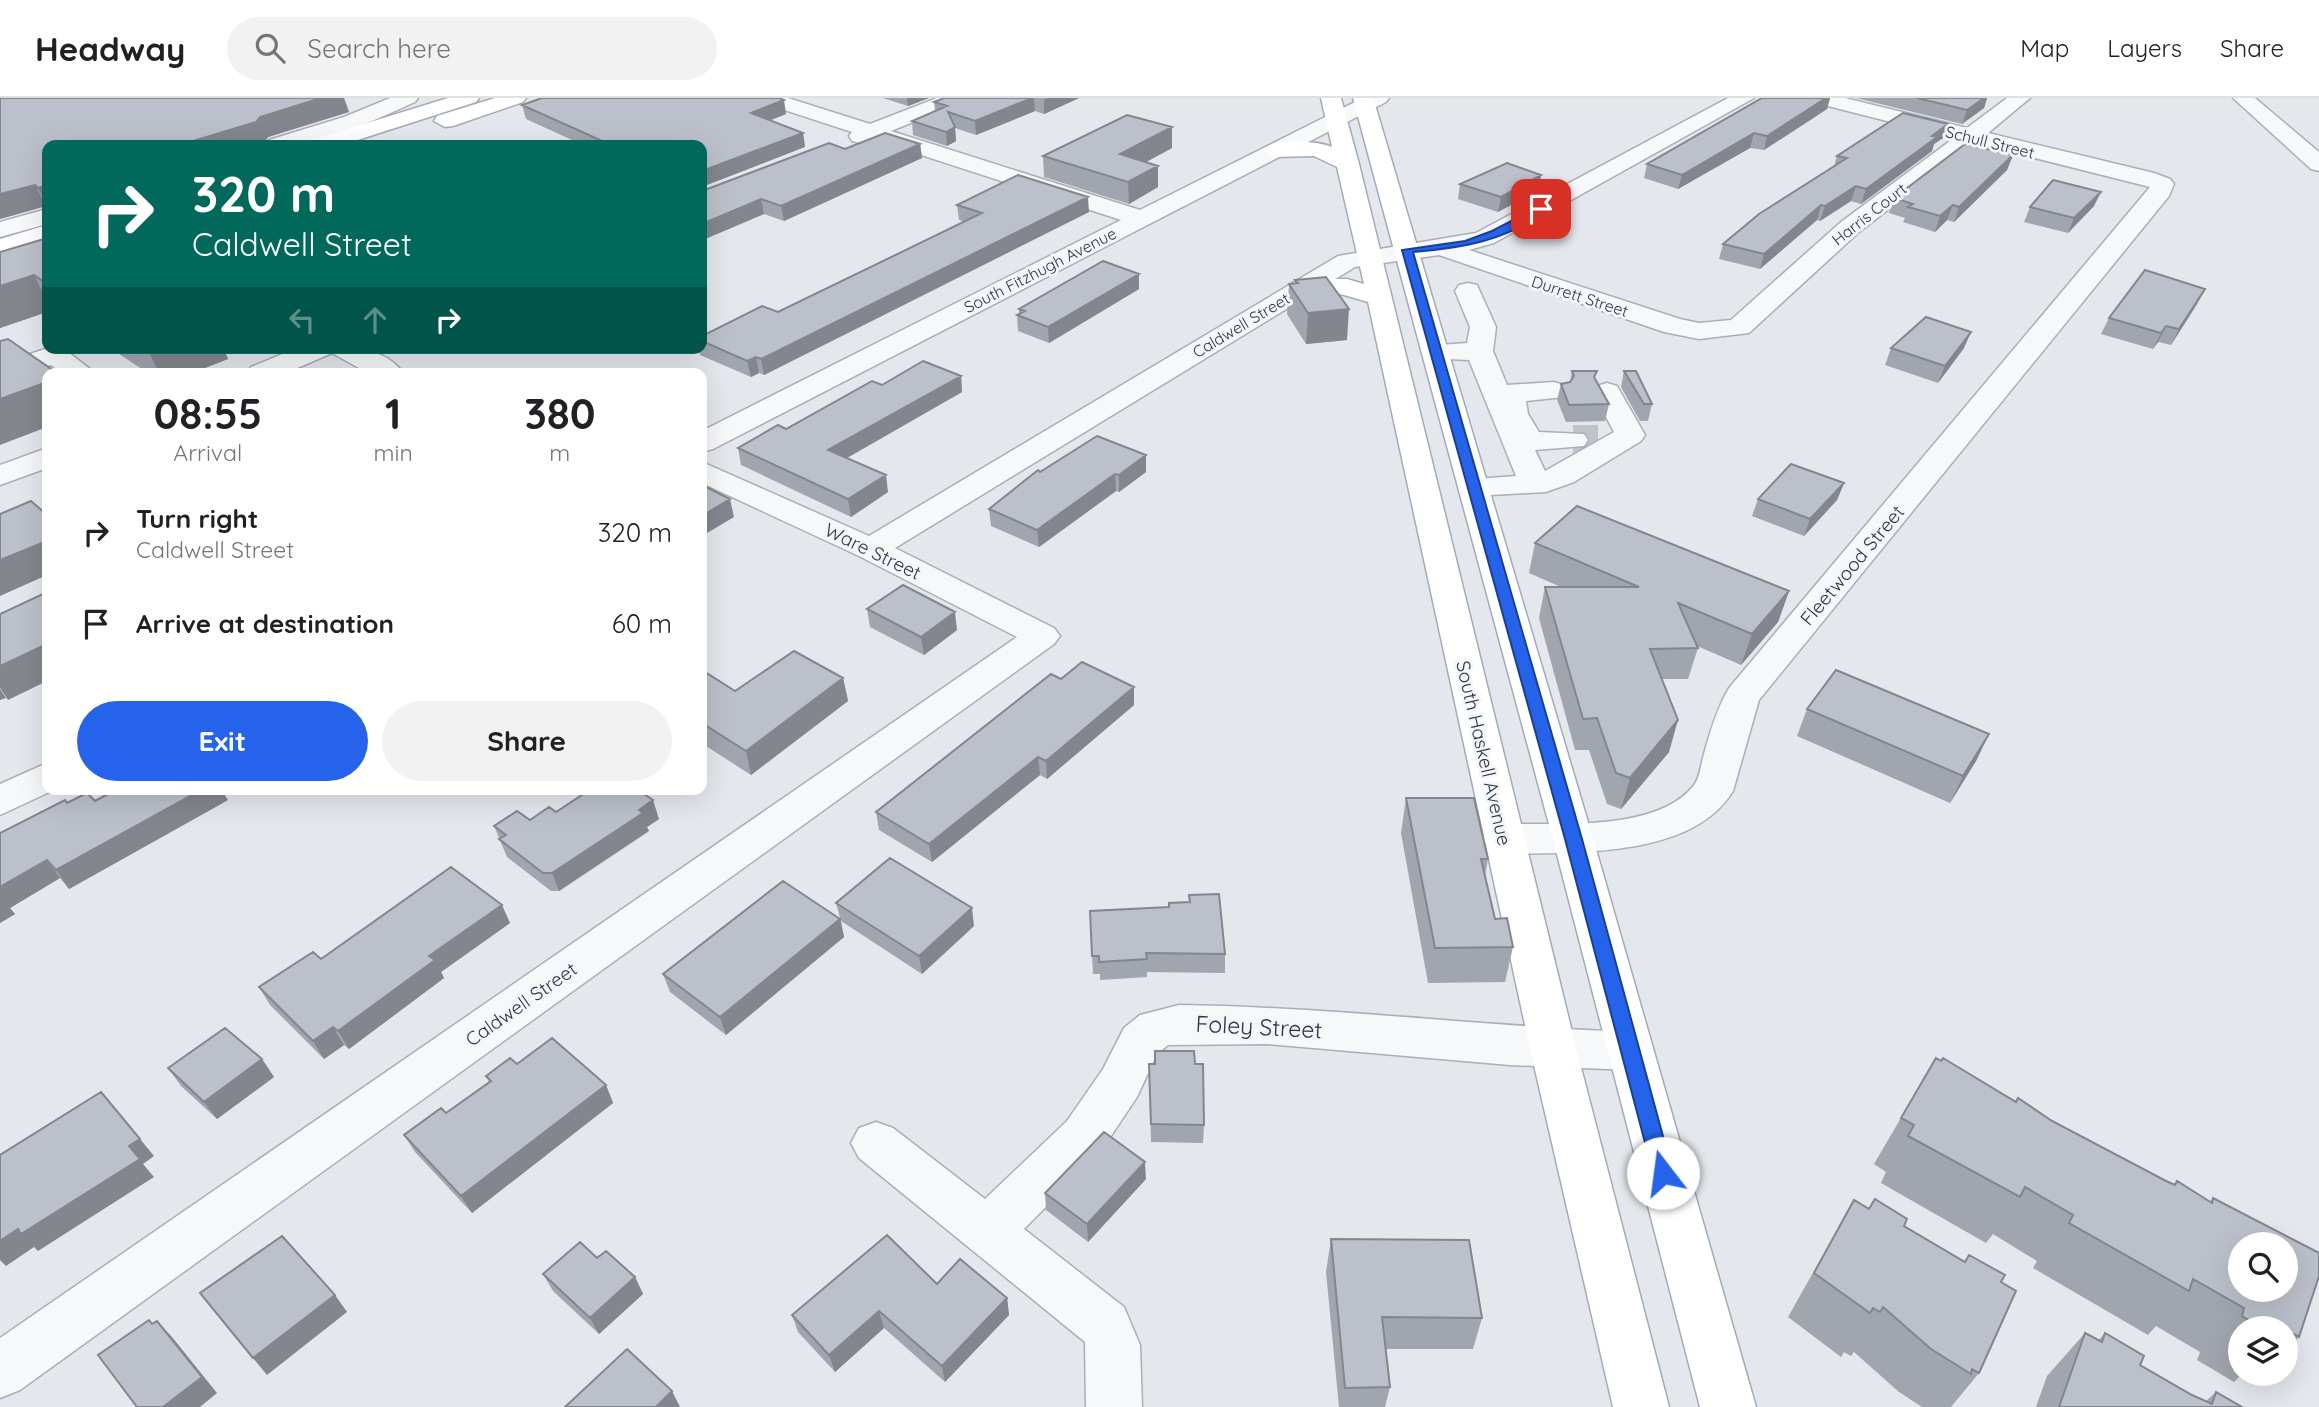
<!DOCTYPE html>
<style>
:root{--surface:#fff;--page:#f2f2f2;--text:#202124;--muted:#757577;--line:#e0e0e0;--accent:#2563eb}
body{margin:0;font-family:Quicksand,sans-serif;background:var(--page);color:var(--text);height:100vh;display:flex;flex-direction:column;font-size:26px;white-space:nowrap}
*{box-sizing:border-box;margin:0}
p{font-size:23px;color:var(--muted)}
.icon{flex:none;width:38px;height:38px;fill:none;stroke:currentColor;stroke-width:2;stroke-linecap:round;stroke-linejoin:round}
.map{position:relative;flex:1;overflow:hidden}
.side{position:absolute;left:42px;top:270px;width:665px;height:427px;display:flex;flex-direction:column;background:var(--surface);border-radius:14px;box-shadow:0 7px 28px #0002}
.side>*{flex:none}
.banner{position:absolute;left:42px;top:42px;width:665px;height:214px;border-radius:14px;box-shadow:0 7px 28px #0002;background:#00695c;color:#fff;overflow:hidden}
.tools{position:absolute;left:2228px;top:1134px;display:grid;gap:14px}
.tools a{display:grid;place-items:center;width:70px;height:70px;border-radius:50%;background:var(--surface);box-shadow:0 7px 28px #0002;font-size:35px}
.pin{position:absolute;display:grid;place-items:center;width:60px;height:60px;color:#fff;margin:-30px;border-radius:14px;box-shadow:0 4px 10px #0006}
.me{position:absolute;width:77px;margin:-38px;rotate:345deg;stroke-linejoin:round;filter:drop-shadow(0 0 5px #0008)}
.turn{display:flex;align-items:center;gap:24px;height:147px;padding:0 35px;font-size:32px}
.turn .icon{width:91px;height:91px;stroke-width:2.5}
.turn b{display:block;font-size:49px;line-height:60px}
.lanes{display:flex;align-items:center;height:66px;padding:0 35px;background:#0003;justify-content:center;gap:35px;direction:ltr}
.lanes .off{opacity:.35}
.eta{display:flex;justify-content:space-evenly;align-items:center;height:119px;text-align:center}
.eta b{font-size:42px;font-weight:700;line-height:49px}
.primary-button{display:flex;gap:14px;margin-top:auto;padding:14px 35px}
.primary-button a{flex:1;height:80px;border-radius:42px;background:var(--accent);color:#fff;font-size:28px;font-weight:700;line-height:80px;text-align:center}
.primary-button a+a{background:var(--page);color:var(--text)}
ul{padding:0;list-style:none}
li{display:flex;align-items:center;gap:21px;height:91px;padding:0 35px}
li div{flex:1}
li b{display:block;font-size:26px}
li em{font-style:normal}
header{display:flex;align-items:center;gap:42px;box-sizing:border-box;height:98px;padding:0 35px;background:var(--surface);border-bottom:2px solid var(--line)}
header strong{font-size:33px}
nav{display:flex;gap:38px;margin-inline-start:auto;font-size:24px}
.search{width:490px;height:63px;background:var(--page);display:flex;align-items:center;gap:18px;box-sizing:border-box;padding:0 24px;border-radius:38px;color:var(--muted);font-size:26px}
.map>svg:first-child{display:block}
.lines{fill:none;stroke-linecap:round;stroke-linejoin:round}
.minor-tunnel{stroke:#bfc3cb;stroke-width:30;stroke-dasharray:30 15;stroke-linecap:butt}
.minor-casing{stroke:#a9aeb7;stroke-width:3}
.major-casing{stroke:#a3abb8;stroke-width:3}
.minor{fill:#f7f8fa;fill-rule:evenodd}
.major{fill:#fff;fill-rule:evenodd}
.wall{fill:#a1a5ae}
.shaded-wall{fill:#83868d}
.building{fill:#bbc0ca;stroke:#83868d;stroke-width:2;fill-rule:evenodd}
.route{fill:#2563eb;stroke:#184099;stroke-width:2}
.labels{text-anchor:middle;stroke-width:6;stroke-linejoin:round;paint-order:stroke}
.far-street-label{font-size:16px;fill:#2b3445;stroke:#f4f6f9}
.street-label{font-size:19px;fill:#2b3445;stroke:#f4f6f9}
.near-street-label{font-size:23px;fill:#2b3445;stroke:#f4f6f9}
</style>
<header>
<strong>Headway</strong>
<div class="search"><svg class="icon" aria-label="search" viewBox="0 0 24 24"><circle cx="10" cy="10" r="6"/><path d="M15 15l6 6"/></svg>Search here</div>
<nav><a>Map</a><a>Layers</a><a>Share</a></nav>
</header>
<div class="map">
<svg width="2319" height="1309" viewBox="0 0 2319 1309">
<rect width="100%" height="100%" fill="#e4e7ec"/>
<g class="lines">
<path class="minor-tunnel" d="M1573 342H1598"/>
<defs>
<path id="minor" d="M390 0H418L415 4C368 25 319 49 266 47L269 42 344 19Z
M757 0H788L870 26 937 0H965L962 4 891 33 1140 112 1363 0H1389L1386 4 713 351 702 354V333L1121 122 872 41 860 45 852 43 849 38 852 34 760 4Z
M1728 0H1754L1494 145 1469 152 1680 221 1699 225 1731 222 1841 124 1954 40 1812 4 1809 0H1845L1967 30 2007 0H2030L1988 35 2154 75 2170 81 2174 86 2169 98 1759 602 1733 693C1692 761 1572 754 1503 756L1489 751 1483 741 1489 731 1503 726C1556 725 1659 734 1694 687 1700 680 1701 665 1704 656 1710 634 1717 610 1729 590L2150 89 1975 45 1859 134 1749 235 1699 241 1664 234 1439 157 1355 169 895 450 1054 530 1060 538 1054 546 20 1292 0 1300V1240L1017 539 859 458 702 385V364L869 438 1338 158 1476 135Z
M2233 0H2255L2319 54V73L2311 71Z
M47 111V126L0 139V124Z
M1468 185 1477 187 1496 229 1493 253 1507 287 1554 284 1564 287 1568 293 1564 299 1526 303 1528 316 1539 334 1584 336 1588 342 1584 348 1535 352 1545 373 1614 334 1593 294 1597 288 1607 285 1617 288 1645 337 1641 343 1574 384 1546 394 1474 398 1463 396 1458 389 1463 382 1516 378 1469 262 1426 260 1422 254 1426 248 1467 245 1470 229 1455 193 1459 187Z
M48 250 64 251 95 275H62L51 267 0 283V266Z
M297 250C331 250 381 243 403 275H368L332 255 286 275H247L251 269Z
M47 350V370L0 387V367Z
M47 665V691H56L0 717V686Z
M1179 907C1330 909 1479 928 1630 934L1646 939 1653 953 1646 967 1630 972 1510 967 1268 946 1168 947 1157 956 1137 999 1101 1053 1024 1131 1124 1209 1140 1247 1142 1309H1086L1085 1244 859 1060 851 1045 859 1030 876 1024 893 1030 985 1101 1067 1023 1103 971 1124 930 1140 917Z"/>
<path id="major" d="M448 0H479L476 4 342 47H309L312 42Z
M495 0H526L523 4 453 28 445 29 434 23 437 18Z
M1321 0H1341L1359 66 1576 950 1669 1309H1613L1530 950 1368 204 1344 197 1301 191 1297 186 1301 181H1347L1364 186 1337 69 1314 58 1274 59 1263 52C1272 40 1319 43 1332 49Z
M1353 0H1373L1593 741 1756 1309H1700L1553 741Z
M47 127V142L0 156V141Z"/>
</defs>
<use href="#minor" class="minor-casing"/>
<use href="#major" class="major-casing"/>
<use href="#minor" class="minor"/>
<use href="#major" class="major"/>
</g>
<path class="wall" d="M0 0H344L349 14 268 39 264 45 257 47H47V109L46 108 0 121Z
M883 0H929L908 8Z
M944 0H1079L1044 16 1035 13 976 37 955 30 956 43 947 48 913 37 912 23 935 13 934 4Z
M1762 0H1830L1827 11 1764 52 1750 50 1678 91 1644 80 1647 66Z
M1856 0H1987L1984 10 1962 26Z
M522 7 786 16 770 22 803 35 805 49 583 47 526 21Z
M1948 26 1943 40 1934 46 1932 53 1861 106 1851 103 1820 123 1817 122 1760 171 1719 161 1723 146 1834 68 1837 58Z
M920 46 922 60 784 123 764 116 705 141 707 149 702 152V93L845 51Z
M1172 50 1146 64 1158 89 1129 106 1044 79 1043 58Z
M2013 57 2007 72 1954 124 1947 122 1935 134 1903 124 1905 120 1889 115 1894 100Z
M1541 77 1539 92 1498 114 1458 101 1460 86Z
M957 107 1089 114 764 277 759 275 751 279 700 257 699 250H702V238L778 214 965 124 959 122Z
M2094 108 2068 135 2024 124 2030 109Z
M47 140V214L0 230V154Z
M1139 176V191L1049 245 1018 233 1017 217 1019 216V211Z
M1295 182 1347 242 1306 246 1287 216 1289 186 1295 185Z
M2197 206 2171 247 2158 244 2153 251 2101 236 2109 220Z
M110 250H223L228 261 192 275H148Z
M1891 250H1964L1938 285 1885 267Z
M1572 273 1595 280 1609 306 1605 323 1566 324 1557 302 1561 286 1570 284Z
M1624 273 1652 306 1648 323H1640L1621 289Z
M961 278 962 294 847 360 888 394 851 419 741 367 738 350 786 331 882 287Z
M1040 374H1146L1119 394 1116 393 1039 449 991 428 989 411Z
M1844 385 1837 402 1804 438 1752 418 1758 401Z
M1535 445 1789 493 1778 524 1741 567 1697 548 1698 550 1688 581H1662L1669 654 1621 711 1607 706 1589 652H1575L1539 520 1545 489H1561L1529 475Z
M867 511 957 532 924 557 870 529Z
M702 572 735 593 843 580 848 603 751 677 703 646 702 647Z
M1061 581 1134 607 1047 681 1040 677 932 764 879 732 876 714Z
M1807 611 1989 636 1976 663 1950 705 1797 638Z
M1406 700 1488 761 1485 777 1495 821 1513 849 1505 884 1428 885 1401 735Z
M228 702 69 791 60 780 10 810 15 816 0 825 67 705 95 703Z
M556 714 659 721 647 729 649 733 559 793H551L507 759 494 728 530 722Z
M1189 797 1225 856V875L1147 874V879L1100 882V876H1093L1090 813 1169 809 1189 804Z
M836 805 974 828 922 876 841 823 844 839 726 937 670 894 663 876 840 820Z
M510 825 441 874 444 880 349 951 344 947 324 961 270 907 259 889 321 861Z
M1936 960 2174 1087 2177 1083 2210 1104 2213 1100 2299 1239 2286 1251V1230H2240V1276H2259L2252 1283 2241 1277 2234 1284 2197 1262 2200 1254 2156 1228 2148 1237 2033 1170 2037 1163 1993 1136 1986 1145 1881 1085 1886 1074 1874 1066Z
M262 961 274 979 217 1021 181 988 168 970Z
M517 966 606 987 613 1005 472 1115 415 1054 404 1037 446 1015 489 984 486 978Z
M1149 966H1195L1204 1027 1203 1045 1151 1044Z
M1146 1081 1088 1144 1046 1112 1045 1095Z
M1854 1102 1904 1128 1964 1164 1969 1157 2001 1184 1979 1275 1951 1309H1922L1899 1294 1854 1254 1851 1258 1844 1254 1841 1259 1788 1219Z
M1331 1141 1482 1220 1473 1251H1385L1390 1289 1385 1309H1339L1326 1174Z
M597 1160 635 1179 643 1196 599 1236 553 1193 543 1176Z
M937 1186 1007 1200 1009 1217 945 1284 884 1230 835 1274 798 1234 792 1217Z
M2085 1235 2099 1242 2105 1235 2140 1267 2192 1297 2206 1303 2216 1294 2242 1309H2036L2047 1278Z"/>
<path class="shaded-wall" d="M321 0H344L349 14 268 39 264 45 257 47H180L260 19Z
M907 0H929L908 8Z
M1032 0H1034L1035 13 976 37 975 23Z
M1048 0H1079L1044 16V2Z
M1826 0H1830L1827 11 1764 52 1767 38Z
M1976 0H1987L1984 10 1962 26 1967 12Z
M784 2 786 16 754 29 751 15Z
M1948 26 1943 40 1934 46 1932 53 1861 106 1866 91Z
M955 29 956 43 947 48 946 34Z
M1172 29V50L1120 78V56Z
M803 35 805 49 702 89V73Z
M1754 35 1750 50 1678 91 1682 77Z
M920 46 922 60 784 123 781 108Z
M2013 57 2007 72 1954 124 1959 109Z
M1158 68V89L1129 106 1128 84Z
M1541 77 1539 92 1498 114 1501 99Z
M35 87 46 108 0 121V96Z
M47 87V107L38 90Z
M1856 88 1851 103 1820 123 1825 108Z
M2101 94 2094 108 2068 135 2074 120Z
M1088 99 1089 114 764 277 761 261Z
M761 101 764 116 705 141 707 149 702 152V126Z
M1821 107 1817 122 1760 171 1764 156Z
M1953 107 1947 122 1935 134 1940 118Z
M1139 176V191L1049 245 1048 229Z
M34 177 47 203V214L0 230V188Z
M2205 191 2197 206 2171 247 2179 231Z
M1349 211 1347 242 1306 246 1308 215Z
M2166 228 2158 244 2153 251 2161 235Z
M1971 234 1964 250 1938 285 1945 268Z
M147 250H223L228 261 192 275H159Z
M756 259 759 275 751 279 747 263Z
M961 278 962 294 831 369 828 352Z
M47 284V329L0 347V301Z
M1146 357V374L1119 394V377Z
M1115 376 1116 393 1039 449 1037 432Z
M886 377 888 394 851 419 848 401Z
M1844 385 1837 402 1804 438 1810 421Z
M730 401 734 419 702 438V418Z
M47 443V477L0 498V462Z
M1789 493 1778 524 1741 567 1752 536Z
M955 514 957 532 924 557 921 539Z
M47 546V583L8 602 0 590V568Z
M843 580 848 603 751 677 746 653Z
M1134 589V607L1047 681 1046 663Z
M0 591 6 600 0 602Z
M1678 622 1669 654 1621 711 1630 680Z
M1989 636 1976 663 1950 705 1963 678Z
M1038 659 1040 677 932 764 929 746Z
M203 691H221L228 702 69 791 56 772Z
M653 702 659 721 647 729 649 733 559 793 552 775Z
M47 762 60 780 10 810 15 816 0 825V789Z
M502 807 510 825 441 874 444 880 349 951 338 933 429 858Z
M972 810 974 828 922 876 919 858Z
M840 821 844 839 726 937 720 919Z
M333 929 344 947 324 961 313 943Z
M262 961 274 979 217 1021 204 1004Z
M606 987 613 1005 472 1115 461 1098Z
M140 1041 154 1058 143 1066 154 1079 38 1153 34 1149 6 1168 0 1162V1143Z
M1145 1064 1146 1081 1088 1144 1087 1126Z
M635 1179 643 1196 599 1236 590 1220Z
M335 1197 347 1214 267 1277 253 1260Z
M1007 1200 1009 1217 945 1284 942 1268Z
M879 1213 884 1230 835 1274 829 1257Z
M157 1223 172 1239 217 1295 200 1309H163Z
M672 1293 680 1309H656Z"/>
<path class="building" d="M0 0H321L260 19 256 24 180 47H47V87L38 90 35 87 0 96Z
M542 0H779L784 2 751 15 803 35 702 73V47H611L522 7Z
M944 0H1032L975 23 948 14 955 29 946 34 912 23 947 8 934 4Z
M1762 0H1826L1767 38 1754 35 1682 77 1647 66Z
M1917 0H1984L1967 12Z
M1903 15 1948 26 1932 38 1937 39 1866 91 1856 88 1825 108 1821 107 1764 156 1723 146 1759 116 1847 60 1837 58Z
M1127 17 1172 29 1120 56 1158 68 1128 84 1043 58Z
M885 35 920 46 781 108 761 101 702 126V93L829 45 845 51Z
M1965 46 2013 57 1959 109 1953 107 1940 118 1908 109 1913 106 1894 100Z
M1507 65 1541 77 1501 99 1460 86Z
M1018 77 1088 99 761 261 756 259 747 263 702 243V238L762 208 778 214 982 115 957 107Z
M2053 82 2101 94 2074 120 2030 109Z
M47 140V186L34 177 0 188V154Z
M1103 163 1139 176 1048 229 1017 217 1025 213 1019 211Z
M2145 172 2205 191 2179 231 2166 228 2161 235 2109 220Z
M1326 179 1349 211 1308 215 1289 186 1298 185 1295 182Z
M1926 219 1971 234 1945 268 1891 250Z
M8 241 57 275H47V284L0 301V243Z
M923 263 961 278 828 352 886 377 848 401 738 350 778 327 786 331 872 283 882 287Z
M1572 273H1597L1594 279 1609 306 1569 307 1561 286 1570 284 1574 278Z
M1624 273H1636L1652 306H1644Z
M1097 338 1146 357 1119 377 1115 376 1037 432 989 411 1038 372 1040 374Z
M1791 366 1844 385 1810 421 1758 401Z
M702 387 730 401 702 418Z
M31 403 47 417V443L0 462V416Z
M1577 408 1789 493 1752 536 1678 505 1698 550 1650 551 1678 622 1630 680 1616 675 1597 620 1583 621 1545 489H1639L1535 445Z
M903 487 955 514 921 539 867 511Z
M47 494V546L0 568V516Z
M794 553 843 580 746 653 702 625V572L735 593Z
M1082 564 1134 589 1046 663 1038 659 929 746 876 714 1051 576 1061 581Z
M1836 572 1989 636 1963 678 1807 611Z
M117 691H203L56 772 47 762 0 789V735L65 702 67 705 87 695 95 703Z
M591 691H636L653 702 639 712 643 715 552 775H543L499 741 506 737 494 728 517 713 530 722 549 709 556 714Z
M1406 700H1474L1488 761H1481L1495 821 1507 820 1513 849 1435 850Z
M890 760 972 810 919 858 836 805Z
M451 769 502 807 429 858 435 862 338 933 333 929 313 943 259 889 313 854 321 861Z
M783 783 840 821 720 919 663 876Z
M1219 796 1225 856 1146 855 1147 861 1099 864V858H1092L1090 813 1169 809V805L1190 804 1189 797Z
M225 930 262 961 204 1004 168 970Z
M552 940 606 987 461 1098 404 1037 441 1010 446 1015 491 983 486 978 510 960 517 966Z
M1155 953H1194L1195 966H1203L1204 1027 1151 1026 1149 966H1155Z
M1936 960 1941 963 1943 960 2016 1004 2018 1000 2052 1023 2166 1083 2175 1087 2177 1083 2212 1105 2213 1100 2319 1155V1178L2299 1239 2286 1232V1230H2262L2242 1218 2244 1210 2193 1181 2189 1193 2069 1125 2073 1117 2025 1089 2020 1099 1908 1038 1914 1027 1901 1020ZM2240 1146H2286V1192H2240Z
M101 994 140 1041 129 1048 140 1061 21 1136 18 1131 0 1143V1057Z
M1104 1034 1145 1064 1087 1126 1045 1095Z
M1875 1101 1907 1121 1904 1128 1965 1164 1969 1157 2005 1177 2001 1184 2016 1193 1979 1275 1972 1271 1971 1276 1931 1251 1883 1209 1880 1214 1873 1210 1870 1215 1814 1175 1854 1102 1869 1111Z
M887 1137 937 1186 960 1161 1007 1200 942 1268 879 1213 829 1257 792 1217Z
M282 1138 335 1197 253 1260 200 1195Z
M1331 1141 1469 1142 1482 1220 1382 1219 1390 1289 1345 1290Z
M580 1144 597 1160 606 1153 635 1179 590 1220 543 1176Z
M149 1222 152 1226 157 1223 202 1279 163 1309H137L98 1257Z
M2085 1235 2102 1244 2105 1235 2144 1258 2140 1267 2192 1297 2212 1306 2216 1294 2242 1309H2059Z
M627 1251 672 1293 656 1309H565Z"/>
<path class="route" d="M1538 109 1546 111C1509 143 1460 150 1413 154L1582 741 1673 1075 1670 1082 1663 1084 1656 1082 1653 1075 1565 741 1402 152 1465 143 1492 133Z"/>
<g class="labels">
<g class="far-street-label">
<text transform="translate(1990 44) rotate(14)" y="6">Schull Street</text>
<text transform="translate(1869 116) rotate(-38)" y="6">Harris Court</text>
<text transform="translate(1040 172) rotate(-27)" y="6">South Fitzhugh Avenue</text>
<text transform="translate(1580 198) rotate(18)" y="6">Durrett Street</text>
<text transform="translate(1241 227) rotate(-31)" y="6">Caldwell Street</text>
</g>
<g class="street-label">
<text transform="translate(873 453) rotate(26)" y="7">Ware Street</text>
<text transform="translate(1852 467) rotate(-50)" y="7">Fleetwood Street</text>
<text transform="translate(1484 655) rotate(77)" y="7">South Haskell Avenue</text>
<text transform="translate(521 906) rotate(-35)" y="7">Caldwell Street</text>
</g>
<g class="near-street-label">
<text transform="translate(1259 929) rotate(3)" y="8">Foley Street</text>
</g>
</g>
</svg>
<div class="tools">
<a><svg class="icon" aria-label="search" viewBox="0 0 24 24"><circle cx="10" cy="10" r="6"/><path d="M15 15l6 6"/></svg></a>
<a><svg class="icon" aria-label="layers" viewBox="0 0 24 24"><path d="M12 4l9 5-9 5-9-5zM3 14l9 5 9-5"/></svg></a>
</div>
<div class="pin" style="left:1541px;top:111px;background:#d93025"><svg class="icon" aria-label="arrive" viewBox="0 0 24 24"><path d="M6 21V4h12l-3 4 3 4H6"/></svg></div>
<svg class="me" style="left:1663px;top:1075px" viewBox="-20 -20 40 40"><circle r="19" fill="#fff"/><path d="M0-13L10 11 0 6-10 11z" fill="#2563eb"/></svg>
<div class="banner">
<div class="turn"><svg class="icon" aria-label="right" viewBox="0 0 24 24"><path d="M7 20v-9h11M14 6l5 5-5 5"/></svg><div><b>320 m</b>Caldwell Street</div></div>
<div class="lanes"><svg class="icon off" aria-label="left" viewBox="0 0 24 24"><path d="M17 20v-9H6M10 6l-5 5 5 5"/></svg><svg class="icon off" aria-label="ahead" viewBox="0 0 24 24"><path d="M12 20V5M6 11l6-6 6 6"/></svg><svg class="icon" aria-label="right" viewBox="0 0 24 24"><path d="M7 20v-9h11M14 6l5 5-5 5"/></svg></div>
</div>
<section class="side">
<div class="eta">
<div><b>08:55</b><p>Arrival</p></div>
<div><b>1</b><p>min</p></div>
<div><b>380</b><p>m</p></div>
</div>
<ul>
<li><svg class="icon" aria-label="right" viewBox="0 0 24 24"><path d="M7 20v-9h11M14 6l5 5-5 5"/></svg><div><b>Turn right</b><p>Caldwell Street</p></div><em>320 m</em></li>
<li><svg class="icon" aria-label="arrive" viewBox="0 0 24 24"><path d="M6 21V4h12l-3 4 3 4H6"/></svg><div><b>Arrive at destination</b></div><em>60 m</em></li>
</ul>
<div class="primary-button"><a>Exit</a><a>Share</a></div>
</section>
</div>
